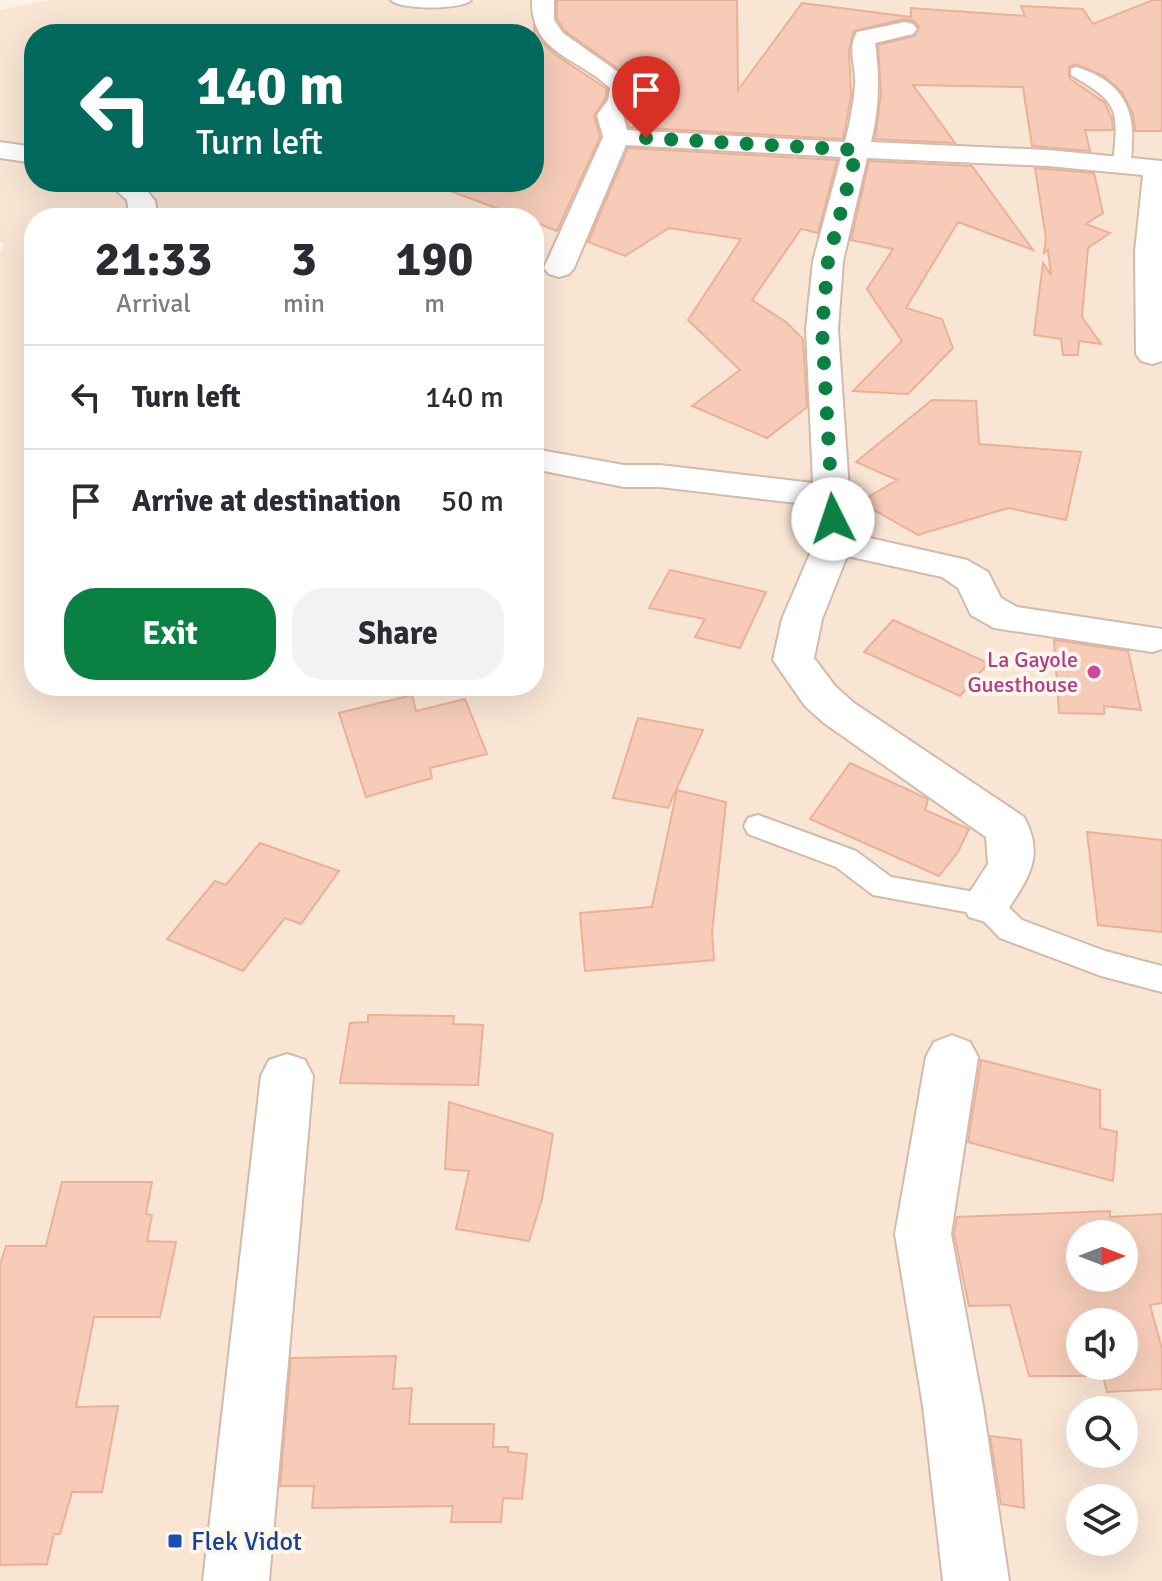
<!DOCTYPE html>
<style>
:root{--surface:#fff;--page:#f2f2f3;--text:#2b2b33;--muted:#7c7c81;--line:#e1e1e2;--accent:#0b8043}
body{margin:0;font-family:Signika,sans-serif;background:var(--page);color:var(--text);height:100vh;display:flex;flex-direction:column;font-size:30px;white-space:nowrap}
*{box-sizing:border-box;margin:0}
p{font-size:26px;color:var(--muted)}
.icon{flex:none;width:44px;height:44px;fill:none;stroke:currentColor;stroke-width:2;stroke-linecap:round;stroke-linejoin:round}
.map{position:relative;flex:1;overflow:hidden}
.side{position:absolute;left:24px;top:208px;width:520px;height:488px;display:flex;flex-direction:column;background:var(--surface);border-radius:32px;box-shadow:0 8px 32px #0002}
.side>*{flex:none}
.guide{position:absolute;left:24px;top:24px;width:520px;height:168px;border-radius:32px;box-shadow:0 8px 32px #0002;background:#00695c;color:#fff;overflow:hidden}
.needle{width:52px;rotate:90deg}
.tools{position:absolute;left:1066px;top:1220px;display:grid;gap:16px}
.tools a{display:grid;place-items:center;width:72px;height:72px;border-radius:50%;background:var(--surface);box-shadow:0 8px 32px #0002;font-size:40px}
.pin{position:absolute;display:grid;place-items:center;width:68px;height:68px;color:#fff;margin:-82px -34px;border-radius:50% 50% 50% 0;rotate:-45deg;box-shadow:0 0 8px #0007}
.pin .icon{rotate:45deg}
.me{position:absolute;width:88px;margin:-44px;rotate:356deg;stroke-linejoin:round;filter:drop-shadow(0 0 6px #0008)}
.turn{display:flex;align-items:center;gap:28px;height:168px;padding:0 40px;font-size:36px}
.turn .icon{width:104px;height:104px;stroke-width:2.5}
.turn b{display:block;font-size:56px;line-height:68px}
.eta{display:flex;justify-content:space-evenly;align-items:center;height:136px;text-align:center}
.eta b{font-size:48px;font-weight:700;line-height:56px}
.cta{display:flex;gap:16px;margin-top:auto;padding:16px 40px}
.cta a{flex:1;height:92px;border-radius:32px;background:var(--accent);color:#fff;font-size:32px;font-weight:700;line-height:92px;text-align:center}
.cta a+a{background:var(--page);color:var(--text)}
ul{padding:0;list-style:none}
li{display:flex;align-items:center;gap:24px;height:104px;padding:0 40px;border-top:2px solid var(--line)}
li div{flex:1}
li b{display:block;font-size:30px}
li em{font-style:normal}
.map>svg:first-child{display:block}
.residential{fill:#f9e5d4;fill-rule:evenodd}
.building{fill:#f6ccb9;stroke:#ebb097;stroke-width:2;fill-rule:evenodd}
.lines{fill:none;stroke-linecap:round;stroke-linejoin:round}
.lane-casing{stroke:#d3baab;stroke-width:4}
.street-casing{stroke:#d3baab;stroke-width:4}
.lane{fill:#fff;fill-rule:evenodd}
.street{fill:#fff;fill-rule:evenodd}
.route{stroke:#0b8043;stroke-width:14;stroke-dasharray:0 25.2}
.hotel-dot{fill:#d1479c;stroke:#fff6ec;stroke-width:3}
.transit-dot{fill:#1a4fb4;stroke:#fff6ec;stroke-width:3}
.labels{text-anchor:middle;stroke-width:8;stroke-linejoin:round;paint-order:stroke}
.hotel-label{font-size:22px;fill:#b23c85;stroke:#fff6ec;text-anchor:end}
.near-transit-label{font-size:26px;fill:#164399;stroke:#fff6ec;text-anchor:start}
</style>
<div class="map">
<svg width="1162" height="1581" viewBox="0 0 1162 1581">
<rect width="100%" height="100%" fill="#fef2e4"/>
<path class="residential" d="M50 0H1162V1581H0V253L4 243 0 242V10ZM34 34H534V182H34ZM34 218H534V686H34ZM1080 1234H1124V1278H1080ZM1080 1322H1124V1366H1080ZM1080 1410H1124V1454H1080ZM1080 1498H1124V1542H1080Z"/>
<path class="building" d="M557 0H737L738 90 802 3 911 17V8L1025 16 1021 6 1083 9 1093 24 1153 0H1162V131H1135L1133 114 1122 92 1103 75 1075 64 1069 67V78L1105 103 1112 119 1113 130H1085L1090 151 1032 146 1023 87 913 85 955 143 875 139 881 93 878 45 915 36 919 27 914 21 904 19 854 31 849 50 851 97 843 139 629 127 626 116 637 95 634 80 565 31 557 19Z
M534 27 545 45 556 55 607 89 605 99 594 116 600 137 557 231 534 222V218H523L437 186 438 182H534Z
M628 148 837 160 818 233 801 229 752 300 786 322 803 339 807 407 767 438 692 406 740 370 688 320 741 239 669 228 625 256 588 242Z
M869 161 972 166 1033 250 958 222 906 308 942 319 953 348 908 394 853 391 902 341 867 289 893 249 851 240Z
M1035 168 1094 173 1103 213 1086 224 1110 233 1088 248 1082 317 1101 344 1079 341 1078 355H1063L1061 339 1034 335 1043 263 1051 275 1048 250 1044 253 1046 238Z
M932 400 976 401 979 444 1081 452 1066 520 1008 508 918 535 860 502 897 480 856 462Z
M670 570 766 592 740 648 695 637 705 619 649 608Z
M893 620 988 663 960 696 864 652Z
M1054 640 1128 651 1141 710 1104 706V714L1059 713Z
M412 695 416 711 465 699 487 754 430 768 432 778 366 797 339 713Z
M638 718 703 730 668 808 613 798Z
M850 763 926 798 928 800 925 810 969 829 958 852 939 876 810 819Z
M677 790 726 802 712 932 714 960 585 971 580 913 652 907Z
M1087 832 1162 840V932L1098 925Z
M260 843 339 871 301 924 285 918 243 971 167 939 215 881 226 885Z
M368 1015 454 1016 453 1024 483 1025 478 1085 340 1083 350 1023 368 1022Z
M981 1060 1100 1090V1128L1117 1132 1113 1181 968 1142Z
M449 1102 553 1134 542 1199 529 1241 456 1229 469 1171 445 1169Z
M62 1182H152L146 1214 152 1215 147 1241 176 1242 160 1317H94L76 1407 118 1406 102 1492H72L60 1534H54L47 1564 0 1565V1265L6 1246H46Z
M1110 1211V1217L1162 1214V1303L1150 1305 1162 1349V1389L1107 1392 1103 1376H1029L1010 1305 969 1306 954 1234 957 1217ZM1080 1234H1124V1278H1080ZM1080 1322H1124V1366H1080Z
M396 1356 393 1389 412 1388 409 1424H494L493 1447H508V1452L527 1454 522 1499 503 1498 501 1522H451L453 1506 312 1508 314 1486H280L291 1358Z
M990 1436 1021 1440 1024 1508 1001 1504Z"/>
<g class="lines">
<defs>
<path id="lane" d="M1076 67C1114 78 1135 102 1132 142 1132 150 1132 159 1128 167H1116L1113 163C1119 108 1119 103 1071 75V69Z
M758 815 856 851 891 877 997 896 1022 920 1105 951 1162 966V992L1101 976 1000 938 977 914 873 895 836 867 748 834 744 826 748 818Z"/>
<path id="street" d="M391 0H471C463 10 399 10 391 0Z
M532 0H554V20L563 33 631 81C639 93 630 105 623 115L627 130 845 142C850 122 854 103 855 83 856 66 847 48 857 32L905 22 913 24 917 29 913 34 875 43C880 78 879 108 871 142L1048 150 1162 161V361L1152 364 1141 361 1136 354 1135 252 1143 175 1048 166 867 158 843 261 838 329 852 534 967 560 988 572 1001 598 1017 607 1162 629V649L1152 652 994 628 971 615 958 588 942 577 847 556 822 619 814 658 835 686 854 703 1024 817C1047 859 1025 882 1003 917L986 922 969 917 962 904 988 864 986 837 824 723 805 706 773 660 782 619 815 542 814 505 660 487H624L534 469V449L624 465H660L813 483 806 329 813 261 841 157 626 145 574 268 569 274 559 277 549 274 544 268 603 137 597 115 608 100 610 88C576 56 531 54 532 0Z
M0 142 34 147V163L0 158Z
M107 182 141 183 155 201 158 218H130L127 200Z
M952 1035 970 1042 978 1057 951 1234 983 1406 1009 1581H943L923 1406 895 1234 926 1057 934 1042Z
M287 1054 305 1060 313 1076 269 1581H203L261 1076 269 1060Z"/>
</defs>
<use href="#lane" class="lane-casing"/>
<use href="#street" class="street-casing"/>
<use href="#lane" class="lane"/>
<use href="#street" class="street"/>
</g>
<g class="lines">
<path class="route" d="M646 138 857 150 828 261 822 329 833 519"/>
</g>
<circle class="hotel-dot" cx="1094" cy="672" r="8"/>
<rect class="transit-dot" x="167" y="1533" width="16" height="16" rx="4"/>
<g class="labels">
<g class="hotel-label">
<text x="1078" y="667">La Gayole<tspan x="1078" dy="25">Guesthouse</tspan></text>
</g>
<g class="near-transit-label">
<text x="191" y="1550">Flek Vidot</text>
</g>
</g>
</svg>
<div class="tools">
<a><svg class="needle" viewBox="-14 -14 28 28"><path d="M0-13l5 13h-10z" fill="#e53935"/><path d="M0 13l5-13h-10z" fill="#7c7c81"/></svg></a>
<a><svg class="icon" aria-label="sound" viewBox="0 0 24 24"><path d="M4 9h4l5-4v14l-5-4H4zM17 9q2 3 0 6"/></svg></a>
<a><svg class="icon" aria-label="search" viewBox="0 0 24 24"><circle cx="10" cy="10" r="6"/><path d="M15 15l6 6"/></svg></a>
<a><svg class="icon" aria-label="layers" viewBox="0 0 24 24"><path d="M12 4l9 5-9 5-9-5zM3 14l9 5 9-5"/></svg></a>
</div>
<div class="pin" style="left:646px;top:138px;background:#d93025"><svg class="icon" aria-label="arrive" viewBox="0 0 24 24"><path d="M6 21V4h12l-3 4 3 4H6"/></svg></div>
<svg class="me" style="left:833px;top:519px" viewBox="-20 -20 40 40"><circle r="19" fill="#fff"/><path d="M0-13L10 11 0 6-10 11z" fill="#0b8043"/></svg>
<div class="guide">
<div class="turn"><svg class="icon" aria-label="left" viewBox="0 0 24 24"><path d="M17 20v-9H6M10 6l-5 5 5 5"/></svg><div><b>140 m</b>Turn left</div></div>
</div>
<section class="side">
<div class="eta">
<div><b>21:33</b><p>Arrival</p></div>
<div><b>3</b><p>min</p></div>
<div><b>190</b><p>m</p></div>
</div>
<ul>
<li><svg class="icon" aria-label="left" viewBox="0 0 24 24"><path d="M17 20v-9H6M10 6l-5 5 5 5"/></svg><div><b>Turn left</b></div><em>140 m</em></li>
<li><svg class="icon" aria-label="arrive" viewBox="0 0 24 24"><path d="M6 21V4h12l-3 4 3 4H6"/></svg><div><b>Arrive at destination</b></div><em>50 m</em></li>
</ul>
<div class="cta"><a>Exit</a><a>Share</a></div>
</section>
</div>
